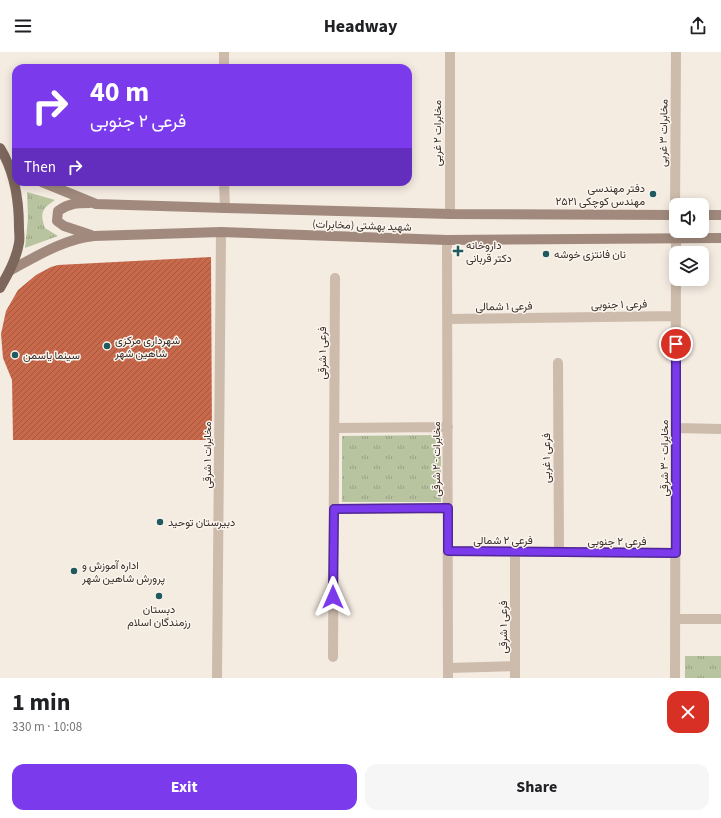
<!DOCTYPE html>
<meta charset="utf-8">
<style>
:root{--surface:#fff;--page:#f6f6f6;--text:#202124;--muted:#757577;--accent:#7c3aed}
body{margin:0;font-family:"Source Sans 3",Vazirmatn,sans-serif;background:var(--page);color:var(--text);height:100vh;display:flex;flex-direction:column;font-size:15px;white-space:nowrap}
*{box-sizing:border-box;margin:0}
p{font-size:13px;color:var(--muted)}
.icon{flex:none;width:22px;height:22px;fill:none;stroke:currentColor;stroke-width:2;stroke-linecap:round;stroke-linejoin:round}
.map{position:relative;height:626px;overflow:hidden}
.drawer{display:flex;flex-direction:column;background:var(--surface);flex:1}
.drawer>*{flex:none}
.banner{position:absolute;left:12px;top:12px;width:400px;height:122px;border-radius:12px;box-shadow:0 2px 10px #0003;background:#7c3aed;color:#fff;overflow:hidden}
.fabs{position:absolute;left:669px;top:146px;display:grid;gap:8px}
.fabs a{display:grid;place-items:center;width:40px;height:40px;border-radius:8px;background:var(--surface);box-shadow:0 2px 10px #0003;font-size:20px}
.pin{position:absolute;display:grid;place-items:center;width:34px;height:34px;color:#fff;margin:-17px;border:2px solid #fff;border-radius:50%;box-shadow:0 1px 4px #0007}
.me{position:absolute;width:44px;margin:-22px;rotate:0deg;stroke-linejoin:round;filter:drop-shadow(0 0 3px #0008)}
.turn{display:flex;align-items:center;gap:14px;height:84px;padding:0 12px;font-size:18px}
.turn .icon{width:52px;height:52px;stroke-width:2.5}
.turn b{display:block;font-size:28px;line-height:34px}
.then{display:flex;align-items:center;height:38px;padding:0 12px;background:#0003;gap:8px;font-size:15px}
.round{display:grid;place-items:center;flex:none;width:42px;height:42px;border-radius:12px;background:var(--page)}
.summary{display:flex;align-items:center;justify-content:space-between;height:68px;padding:0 12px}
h1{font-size:24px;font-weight:700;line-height:30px}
.button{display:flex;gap:8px;margin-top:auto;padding:8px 12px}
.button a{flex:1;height:46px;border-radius:12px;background:var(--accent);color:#fff;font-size:16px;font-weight:700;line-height:46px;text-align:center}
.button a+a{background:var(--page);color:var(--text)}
header{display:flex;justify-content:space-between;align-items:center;height:52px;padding:0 12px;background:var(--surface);font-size:18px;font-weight:700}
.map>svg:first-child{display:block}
.grass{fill:url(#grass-tufts)}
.building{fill:url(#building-hatch)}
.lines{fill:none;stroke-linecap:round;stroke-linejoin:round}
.street{stroke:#cdbbac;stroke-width:10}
.secondary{stroke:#a18a7d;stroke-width:10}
.primary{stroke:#7d675c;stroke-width:10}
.route-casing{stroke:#51269a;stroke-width:10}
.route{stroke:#7c3aed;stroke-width:7}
.poi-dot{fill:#1f5a5e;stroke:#fbf5ee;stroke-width:1.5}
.labels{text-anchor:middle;stroke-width:3;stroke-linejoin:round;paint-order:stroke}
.street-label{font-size:11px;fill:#3b302b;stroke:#fbf5ee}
.poi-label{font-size:11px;fill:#3b302b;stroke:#fbf5ee;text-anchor:start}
</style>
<header><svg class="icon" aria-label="menu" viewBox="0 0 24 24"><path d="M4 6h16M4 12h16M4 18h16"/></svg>Headway<svg class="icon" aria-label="share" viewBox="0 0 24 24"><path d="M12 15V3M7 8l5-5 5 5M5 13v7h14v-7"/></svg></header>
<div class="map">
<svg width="721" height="626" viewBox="0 0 721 626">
<defs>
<pattern id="grass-tufts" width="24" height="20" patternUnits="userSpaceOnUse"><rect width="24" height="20" fill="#b8c4a0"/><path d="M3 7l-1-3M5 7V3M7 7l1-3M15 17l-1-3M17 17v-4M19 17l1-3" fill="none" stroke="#97a083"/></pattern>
<pattern id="building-hatch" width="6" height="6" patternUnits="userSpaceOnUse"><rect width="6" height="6" fill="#c8694b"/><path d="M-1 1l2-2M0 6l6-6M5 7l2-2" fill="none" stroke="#a4573f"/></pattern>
</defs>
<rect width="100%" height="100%" fill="#f4ebe1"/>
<path class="grass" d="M27 140 55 148C41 157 40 162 45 176L58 184 25 196 28 166Z
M441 383V450H342V384Z
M685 604H721V626H685Z"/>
<path class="building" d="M211 205 212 388H13L12 328 3 306 1 282 6 259 18 238 36 223 51 215 58 213Z"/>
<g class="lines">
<path class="street" d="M224 0V16
M450 0V162
M224 130 225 156
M675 163 676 0
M447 188 448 626
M447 267 676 264
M558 311 559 500
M334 376 448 375
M676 376 721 377
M334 457 448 456
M448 499 676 501
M515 500V626
M676 567H721
M333 605 335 226
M448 616 515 614
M217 626 221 180
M675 626 676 187"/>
<path class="secondary" d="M42 130 96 152 225 156 450 162 676 163
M90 151C77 151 69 151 58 159L57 169 64 174 91 183
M702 163H721
M11 218C37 204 64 187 94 184L221 180 447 188 721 186"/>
<path class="primary" d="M0 96C15 120 19 148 19 176 19 181 20 186 19 191 16 208 8 222 0 236"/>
</g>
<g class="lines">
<defs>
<path id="route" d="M333 545 334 457 448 456V499L676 501V292"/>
</defs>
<use href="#route" class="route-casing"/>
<use href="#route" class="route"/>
</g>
<g class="poi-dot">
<circle cx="653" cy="142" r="4"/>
<path d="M456 193h4v4h4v4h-4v4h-4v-4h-4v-4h4z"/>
<circle cx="546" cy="202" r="4"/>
<circle cx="107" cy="294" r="4"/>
<circle cx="15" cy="303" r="4"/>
<circle cx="160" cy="470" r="4"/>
<circle cx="74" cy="519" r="4"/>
<circle cx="159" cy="544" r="4"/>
</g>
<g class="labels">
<g class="street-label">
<text transform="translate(437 81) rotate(-90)" y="4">مخابرات ۲ غربی</text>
<text transform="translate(663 81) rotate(-89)" y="4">مخابرات ۳ غربی</text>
<text transform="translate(362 173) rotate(2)" y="4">شهید بهشتی (مخابرات)</text>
<text transform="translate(619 252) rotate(-1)" y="4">فرعی ۱ جنوبی</text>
<text transform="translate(504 254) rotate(-1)" y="4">فرعی ۱ شمالی</text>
<text transform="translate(322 301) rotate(-90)" y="4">فرعی ۱ شرقی</text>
<text transform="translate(207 403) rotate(-90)" y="4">مخابرات ۱ شرقی</text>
<text transform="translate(546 406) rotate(-90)" y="4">فرعی ۱ غربی</text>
<text transform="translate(664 406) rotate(-90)" y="4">مخابرات - ۳ شرقی</text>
<text transform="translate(436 407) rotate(-90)" y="4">مخابرات - ۲ شرقی</text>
<text x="503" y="492">فرعی ۲ شمالی</text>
<text x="617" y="493">فرعی ۲ جنوبی</text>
<text transform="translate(503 575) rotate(-90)" y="4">فرعی ۱ شرقی</text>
</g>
<g class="poi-label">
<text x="645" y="140" text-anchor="end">دفتر مهندسی<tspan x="645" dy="13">۲۵۲۱ مهندس کوچکی</tspan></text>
<text x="466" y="197">داروخانه<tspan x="466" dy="13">دکتر قربانی</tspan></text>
<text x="554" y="206">نان فانتزی خوشه</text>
<text x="115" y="292">شهرداری مرکزی<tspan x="115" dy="13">شاهین شهر</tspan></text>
<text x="23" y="307">سینما یاسمن</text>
<text x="168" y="474">دبیرستان توحید</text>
<text x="82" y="517">اداره آموزش و<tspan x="82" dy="13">پرورش شاهین شهر</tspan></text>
<text x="159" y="561" text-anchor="middle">دبستان<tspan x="159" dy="13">رزمندگان اسلام</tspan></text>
</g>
</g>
</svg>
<div class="fabs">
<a><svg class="icon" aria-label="sound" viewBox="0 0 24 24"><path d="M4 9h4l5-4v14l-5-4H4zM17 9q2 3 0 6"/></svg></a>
<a><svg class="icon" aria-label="layers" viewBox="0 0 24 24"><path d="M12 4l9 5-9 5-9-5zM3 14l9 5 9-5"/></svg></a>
</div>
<div class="pin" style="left:676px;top:292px;background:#d93025"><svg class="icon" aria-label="arrive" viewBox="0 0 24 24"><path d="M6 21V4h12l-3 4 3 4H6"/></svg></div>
<svg class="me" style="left:333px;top:545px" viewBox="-20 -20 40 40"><path d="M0-17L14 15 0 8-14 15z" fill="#7c3aed" stroke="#fff" stroke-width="4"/></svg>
<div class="banner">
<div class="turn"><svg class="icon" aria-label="right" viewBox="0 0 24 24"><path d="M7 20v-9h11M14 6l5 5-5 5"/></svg><div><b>40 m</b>فرعی ۲ جنوبی</div></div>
<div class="then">Then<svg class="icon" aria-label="right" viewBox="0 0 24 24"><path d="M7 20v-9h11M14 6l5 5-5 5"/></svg></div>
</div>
</div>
<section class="drawer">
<div class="summary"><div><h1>1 min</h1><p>330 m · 10:08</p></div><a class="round" style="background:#d93025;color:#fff"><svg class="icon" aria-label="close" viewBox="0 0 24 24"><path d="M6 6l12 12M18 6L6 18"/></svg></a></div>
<div class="button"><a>Exit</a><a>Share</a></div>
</section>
